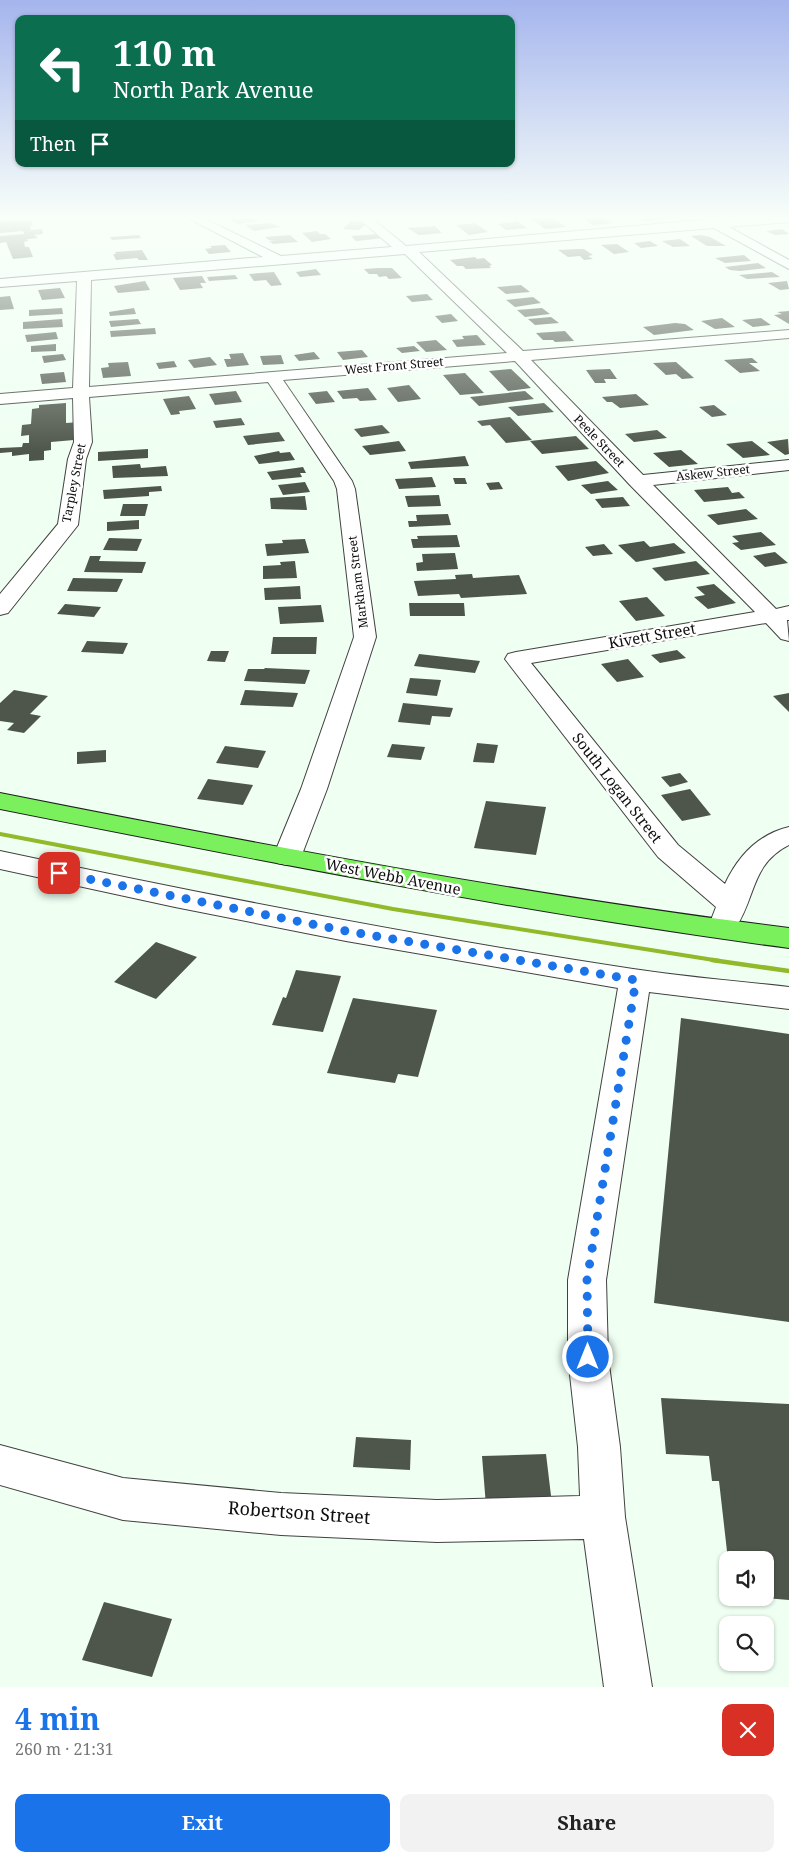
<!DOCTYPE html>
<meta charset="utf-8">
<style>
:root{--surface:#fff;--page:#f2f2f2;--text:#222;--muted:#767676;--accent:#1a73e8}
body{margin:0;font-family:"Noto Serif",serif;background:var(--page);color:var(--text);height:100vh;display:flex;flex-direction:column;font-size:19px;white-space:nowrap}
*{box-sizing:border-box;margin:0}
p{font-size:16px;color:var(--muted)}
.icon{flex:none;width:28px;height:28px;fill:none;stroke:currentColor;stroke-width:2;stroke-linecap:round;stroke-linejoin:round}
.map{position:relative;height:1687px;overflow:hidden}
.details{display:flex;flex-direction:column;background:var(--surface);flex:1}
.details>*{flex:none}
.top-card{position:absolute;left:15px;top:15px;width:500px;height:152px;border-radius:10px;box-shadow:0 1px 4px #0004;background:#0b6e4f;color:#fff;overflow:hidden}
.controls{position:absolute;left:719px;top:1551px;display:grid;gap:10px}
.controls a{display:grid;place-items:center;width:55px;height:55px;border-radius:10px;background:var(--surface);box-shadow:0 1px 4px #0004;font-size:25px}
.pin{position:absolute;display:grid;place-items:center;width:42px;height:42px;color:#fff;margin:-21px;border-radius:10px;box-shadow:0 2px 8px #0006}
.me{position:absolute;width:55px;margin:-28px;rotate:0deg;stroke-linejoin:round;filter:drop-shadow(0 0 4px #0008)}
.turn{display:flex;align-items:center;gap:18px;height:105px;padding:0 15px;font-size:22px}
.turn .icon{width:65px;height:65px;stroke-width:2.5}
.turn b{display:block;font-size:35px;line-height:42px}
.then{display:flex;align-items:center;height:48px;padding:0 15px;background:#0003;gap:10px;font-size:19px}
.round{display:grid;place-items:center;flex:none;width:52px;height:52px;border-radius:10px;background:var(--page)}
.head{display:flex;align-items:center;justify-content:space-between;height:85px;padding:0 15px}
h1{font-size:30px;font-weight:700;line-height:38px;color:var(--accent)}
.primary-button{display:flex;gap:10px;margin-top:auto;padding:10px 15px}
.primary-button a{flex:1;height:58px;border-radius:10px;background:var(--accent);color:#fff;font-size:20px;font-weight:700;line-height:58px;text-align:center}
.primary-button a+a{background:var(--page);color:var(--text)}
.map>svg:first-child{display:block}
.building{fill:#4e564b}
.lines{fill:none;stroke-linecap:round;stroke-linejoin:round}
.minor-casing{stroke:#414141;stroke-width:2}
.highway-casing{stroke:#1f1f1f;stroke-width:2}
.minor{fill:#fff;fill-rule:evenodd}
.highway{fill:#7af05c;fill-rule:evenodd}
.rail-far1{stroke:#90ba2a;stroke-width:4}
.rail{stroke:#90ba2a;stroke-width:4.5}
.route{stroke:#1a73e8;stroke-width:9;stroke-dasharray:0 16.2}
.labels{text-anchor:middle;stroke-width:5;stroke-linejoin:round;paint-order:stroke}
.far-street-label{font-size:12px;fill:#0e0e0e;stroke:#fff}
.street-label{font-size:15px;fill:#0e0e0e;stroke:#fff}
.near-street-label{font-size:18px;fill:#0e0e0e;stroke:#fff}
</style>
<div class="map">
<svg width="789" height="1687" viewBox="0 0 789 1687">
<rect width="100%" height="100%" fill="#effff2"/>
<path class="building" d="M601 216 613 223 593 225 580 217Z
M646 216H669L672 218 646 221 636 219H642L638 217Z
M250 217 258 221 238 224 230 220Z
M551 217 566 227 545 229 530 218Z
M31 220 33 226H30L31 230 42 229 43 234 34 235 38 238 27 239 28 241 24 242 25 247H29L33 257 13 259 6 242 0 243V236L24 234 23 231 0 233V221Z
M351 221 368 222 359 230 343 229Z
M517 221 527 228 506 230 498 224Z
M272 223 280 227 254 231 245 225Z
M475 223 488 232 469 235 456 225Z
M435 226 442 233 419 235 407 228Z
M782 229 789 234 775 235 766 231Z
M317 231 320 234H325L331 239 312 242 302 233Z
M378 234 384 238 356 241 351 236Z
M139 235 141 238 112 240 110 237Z
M290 235 298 242 273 244 269 241 277 240H269L265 237Z
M701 235 710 237 726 246H707L691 236Z
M680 239 690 246 673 247 662 241Z
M650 241 658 246 641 248 634 243Z
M617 244 629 252 614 254 601 245Z
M225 245 231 252 209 254 205 249 212 248 210 246Z
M577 249H584L593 255 588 256 593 259 584 260 580 256 568 257 558 250Z
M142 250 148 260H139L137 258 116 260 113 254H116L115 252Z
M744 255 751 261 725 263 715 258Z
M475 257 477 259 484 258 492 265 489 266 491 268 466 269 463 266H457L450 260Z
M758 263 766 268 740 271 730 270 725 267Z
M379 268H392L402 278 389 279 386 276 379 277 377 274H369L364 269Z
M316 269 321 275 300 277 296 272Z
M274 272 282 285 271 286 266 280 254 281 249 274Z
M772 272 780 277 747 279 739 275Z
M235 275 238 279 209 281 207 277Z
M202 276 206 283H200L203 288 180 290 173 278Z
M145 281 150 290 118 293 114 286Z
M787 281 789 289 780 290 768 283Z
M521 285 530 292 506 294 497 287Z
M60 288 65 298 42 300 38 290Z
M427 294 433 300 412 302 406 296Z
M10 296 14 309 0 310V297Z
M533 297 541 303 515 307 506 300Z
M62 308 63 314 29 316V310Z
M134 308 136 314 110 316 109 312Z
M542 308 550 314 525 317 517 310Z
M789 311V324L774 315 782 314 777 312Z
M451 314 458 321 442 323 435 316Z
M551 317 559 323 535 325 528 319Z
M722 318 735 327 715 329 701 321Z
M761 318 771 325 753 327 742 320Z
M62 319 63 327 23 329V322Z
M138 319 141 324 111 327 109 321Z
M675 323 685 324 694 330 654 335 643 327Z
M155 328 156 334 111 337 110 331Z
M565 331 574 341 555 342 553 340H543L536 333Z
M56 332 58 339 27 342 25 335Z
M477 335 486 345 457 347 452 340 464 339 462 336Z
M436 340 447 350 426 352 416 342Z
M56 344V351L31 352V346Z
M414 346 420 351 402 353 396 348Z
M362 350 368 357 343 360 337 352Z
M314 352 320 359 299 361 294 355Z
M243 353 249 365 227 367 224 359H231L229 354Z
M63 354 66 360 44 363 42 356Z
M281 355 284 364 263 365 260 356Z
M210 357 217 365 194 368 188 360Z
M752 358 758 363H749L760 371 740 373 724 360Z
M174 361 177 367 159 369 156 363Z
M128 362 131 376 103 378 101 368 109 367 108 363Z
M676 362 694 378 682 379 676 374 666 375 653 363Z
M511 369 531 388 508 391 489 371Z
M610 369 617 379H604L606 383H595L586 370Z
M64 372 66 382 42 384 40 374Z
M465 373 484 393 460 395 443 375Z
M409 385 421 399 398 402 387 388Z
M368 388 377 400 360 401 357 398 343 399 337 391Z
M236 391 242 402 215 405 209 394Z
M327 391 335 402 316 404 308 393Z
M525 391 534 399 479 406 470 397Z
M636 394 649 405 620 408 612 402H607L602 397Z
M189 396 196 409 179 411 180 414 171 415 163 399Z
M66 403V423L80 422 81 426H73L74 440 51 442V450L44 451V460L29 461V454L12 456V452L0 453V448L22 447 23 443H29V435L21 436 22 425 31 424 32 409 39 408V405Z
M544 403 554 412 518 416 508 407Z
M714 405 727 415 712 417 699 407Z
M510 417 532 440 506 443 490 425 482 426 477 421Z
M241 418 245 425 216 428 213 421Z
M382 425 390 433 361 437 354 429Z
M657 430 667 438 634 442 625 434Z
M279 432 285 441 248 445 243 436Z
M576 436 589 449 542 454 530 441Z
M788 439 789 454 785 455 767 442Z
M399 441 406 451 370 455 362 446Z
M752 441 770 455 743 458 726 444Z
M148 449V458L98 461V452Z
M681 450 698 464 669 467 653 453Z
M279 451 280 453 290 452 295 460 259 464 254 456Z
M465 456 469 466 411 469 408 462Z
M596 461 609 473 568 481 555 466Z
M140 464 141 468 166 466 168 476 113 478 112 466Z
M303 467 306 473H300L302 477 272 480 267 472Z
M432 477 436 487 399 489 395 479Z
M453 478H465L467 484H455Z
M608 481 618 490 591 494 581 485Z
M305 482 310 492 283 495 278 485Z
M499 482 503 489 490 490 486 483Z
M161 486 162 491 149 492V496L104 499 103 490Z
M728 487 732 493 739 492 745 498 704 502 694 490Z
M439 495 441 506 408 507 405 496Z
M305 496 307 510 271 509 270 498Z
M623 497 630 506 602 508 595 499Z
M123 504H148L145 516H120Z
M746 509 758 519 718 525 707 515Z
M448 514 451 525 409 527 408 521H417L416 515Z
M139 520V529L107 531V522Z
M761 532 776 545 741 550 732 543 739 542 732 536Z
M457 535 460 547 413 548 411 539H418L417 536Z
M109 538 142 539 137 551 103 550Z
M305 539 309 553 267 556 265 544 283 543 282 540Z
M644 541 650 547 674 543 686 553 636 562 618 545Z
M604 544 613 554 593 556 585 547Z
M775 552 788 563 765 567 753 556Z
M455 553 458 569 417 571 416 563 423 562 422 554Z
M90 556H101L99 561 146 562 142 573 84 572Z
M295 561 297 578 263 579V566L281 565 280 562Z
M696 561 710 574 665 581 652 568Z
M472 574 473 578 519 575 527 594 461 598 459 594 418 596 414 581 456 579 455 575Z
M73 578 123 579 117 592 67 591Z
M714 584 736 603 708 609 694 597 705 595 696 587Z
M300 586 301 599 265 600 264 588Z
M647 597 665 616 636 621 619 601Z
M409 603H464L465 616H410Z
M65 604 101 607 94 617 57 614Z
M321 605 324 622 280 624 278 607Z
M273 637H317L316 654H271Z
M87 641 128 643 123 654 81 652Z
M677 650 686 658 660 663 651 655Z
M211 651H229L225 662 207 661Z
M419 654 480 661 475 673 414 666Z
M628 659 644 677 617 682 601 664Z
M265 668 310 670 305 684 244 681 248 669H264Z
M410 678 441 680 437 696 406 693Z
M14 690 48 696 30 714 41 716 24 733 7 730 14 723 0 721V703Z
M245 690 298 693 293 707 240 705Z
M789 693V712L773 696Z
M403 703 453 708 450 717 432 716 430 725 398 722Z
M477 743 498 745 494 763 473 762Z
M392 744 425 747 421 760 387 757Z
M225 746 266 751 258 768 216 763Z
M106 750V762L77 764V752Z
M680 773 688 782 670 787 661 777Z
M208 779 253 785 243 805 197 799Z
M690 789 711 815 682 821 661 795Z
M486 801 546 807 536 855 474 848Z
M156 942 197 957 156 999 114 982Z
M296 970 341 976 323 1032 272 1025 283 997 286 998Z
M353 998 437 1010 418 1077 398 1074 395 1083 327 1073Z
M681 1018 789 1034V1322L654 1303Z
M661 1398 789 1404V1600L765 1598V1560H728L719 1481H712L709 1456 666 1454Z
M356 1437 411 1440 410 1470 353 1467Z
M546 1454 552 1504 486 1506 482 1456Z
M104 1602 172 1619 152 1677 82 1660Z"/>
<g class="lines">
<defs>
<path id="minor" d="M184 216H199L281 256 392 247 356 216H369L406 246 714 219 789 216V222L729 227 789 260V269L714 228 419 252 523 351 789 330V338L531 360 643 475 789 460V470L653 485 776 609 789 606V620H787L789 641 781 639 766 623 531 663 678 845 725 884C738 856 759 834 789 827V845C751 864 756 897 736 927L726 929 716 927 711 920 716 907 658 857 505 659 508 654 516 652 755 612 630 485 515 361 283 380 352 481 355 489 376 637 327 789 301 857 297 863 287 865 277 863 273 857 301 789 354 637 337 489 334 481 268 382 89 397 92 442 86 459 78 525 8 613 0 615V594L58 524 68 459 74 442 73 398 0 404V394L73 388 77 281 0 287V279L263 257ZM405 254 507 353 89 387 91 280Z
M0 851C210 896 421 937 633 969 685 977 737 981 789 987V1009L649 992 606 1280 608 1357 620 1447 625 1517 652 1687H604L584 1539 437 1542 281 1535 123 1520 0 1485V1445L123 1478 281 1493 437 1500 580 1496 578 1447 568 1357V1280L618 988 346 941 175 907 0 869Z"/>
<path id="highway" d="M0 793C262 845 524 895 789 928V948C524 913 262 861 0 809Z"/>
</defs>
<use href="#minor" class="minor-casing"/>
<use href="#highway" class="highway-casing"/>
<use href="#minor" class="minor"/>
<use href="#highway" class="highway"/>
<path class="rail-far1" d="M0 834 393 909 720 961"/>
<path class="rail" d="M712 960 789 971"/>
</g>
<linearGradient id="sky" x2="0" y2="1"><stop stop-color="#a5b5ed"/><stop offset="0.48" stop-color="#f8fff9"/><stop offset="1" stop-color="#f8fff9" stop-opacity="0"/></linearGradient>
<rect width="789" height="452" fill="url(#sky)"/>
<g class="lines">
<path class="route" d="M59 873 346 931 636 980 587 1280 588 1357"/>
</g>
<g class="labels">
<g class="far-street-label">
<text transform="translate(394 366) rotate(-5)" y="4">West Front Street</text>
<text transform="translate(599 441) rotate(46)" y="4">Peele Street</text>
<text transform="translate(713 473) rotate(-6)" y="4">Askew Street</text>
<text transform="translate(74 483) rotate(-79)" y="4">Tarpley Street</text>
<text transform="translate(358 582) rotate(-97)" y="4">Markham Street</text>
</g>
<g class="street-label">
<text transform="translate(652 636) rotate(-10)" y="5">Kivett Street</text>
<text transform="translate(617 788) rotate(52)" y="5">South Logan Street</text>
<text transform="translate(393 877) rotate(11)" y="5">West Webb Avenue</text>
</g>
<g class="near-street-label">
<text transform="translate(299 1513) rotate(4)" y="6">Robertson Street</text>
</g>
</g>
</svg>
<div class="controls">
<a><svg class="icon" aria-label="sound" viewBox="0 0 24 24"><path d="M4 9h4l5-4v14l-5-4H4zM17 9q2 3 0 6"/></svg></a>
<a><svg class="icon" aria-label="search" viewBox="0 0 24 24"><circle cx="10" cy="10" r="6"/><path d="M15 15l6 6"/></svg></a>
</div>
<div class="pin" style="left:59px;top:873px;background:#d93025"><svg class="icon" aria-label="arrive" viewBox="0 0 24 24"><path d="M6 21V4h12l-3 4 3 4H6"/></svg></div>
<svg class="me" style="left:588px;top:1357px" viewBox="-20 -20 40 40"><circle r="17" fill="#1a73e8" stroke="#fff" stroke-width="3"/><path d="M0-11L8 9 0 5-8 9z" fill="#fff"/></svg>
<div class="top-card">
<div class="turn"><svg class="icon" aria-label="left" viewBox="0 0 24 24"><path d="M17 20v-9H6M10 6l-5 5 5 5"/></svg><div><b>110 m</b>North Park Avenue</div></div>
<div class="then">Then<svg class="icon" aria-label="arrive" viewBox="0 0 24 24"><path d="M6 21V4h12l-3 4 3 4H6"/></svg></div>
</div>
</div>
<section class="details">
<div class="head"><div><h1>4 min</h1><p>260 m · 21:31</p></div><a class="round" style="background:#d93025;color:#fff"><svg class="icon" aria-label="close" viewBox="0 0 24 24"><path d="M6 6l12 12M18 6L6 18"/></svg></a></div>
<div class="primary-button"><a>Exit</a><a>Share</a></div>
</section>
